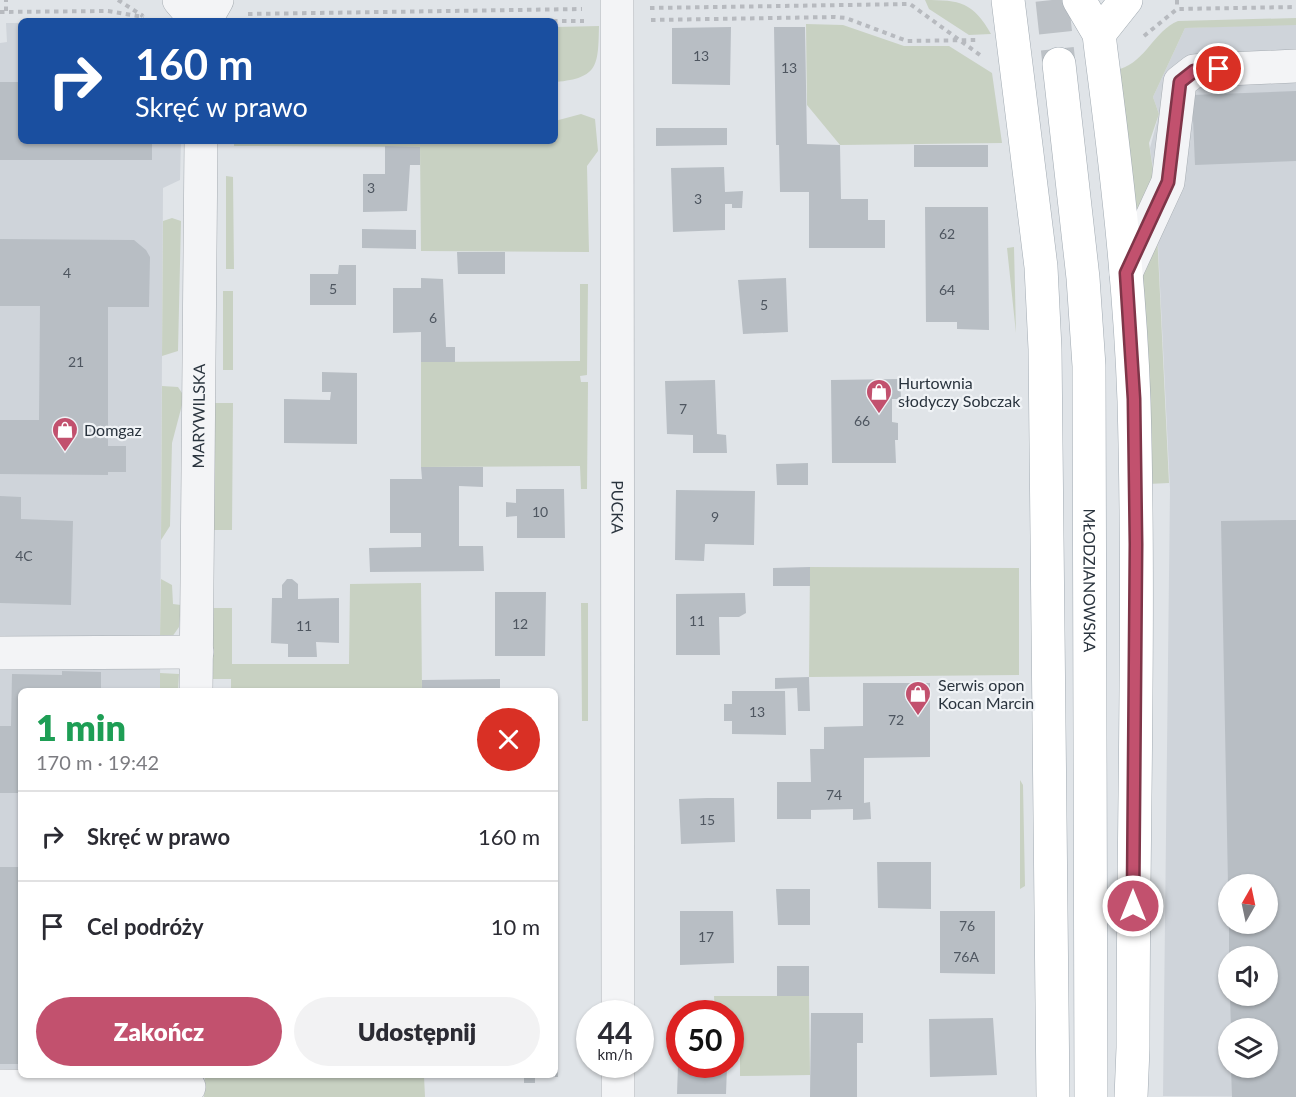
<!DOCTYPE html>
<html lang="pl">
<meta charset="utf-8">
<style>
:root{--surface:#fff;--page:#f2f2f3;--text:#2b2b33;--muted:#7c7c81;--line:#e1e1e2;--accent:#c2516e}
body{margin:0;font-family:Lato,sans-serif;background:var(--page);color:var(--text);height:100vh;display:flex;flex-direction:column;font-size:22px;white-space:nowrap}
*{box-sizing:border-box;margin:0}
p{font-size:20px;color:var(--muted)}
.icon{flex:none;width:33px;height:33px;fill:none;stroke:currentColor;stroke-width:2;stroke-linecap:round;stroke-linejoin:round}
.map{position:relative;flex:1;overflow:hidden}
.sheet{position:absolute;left:18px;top:688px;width:540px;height:390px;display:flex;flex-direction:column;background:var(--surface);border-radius:9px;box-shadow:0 2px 4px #0004}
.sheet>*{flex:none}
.guide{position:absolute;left:18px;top:18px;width:540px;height:126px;border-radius:9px;box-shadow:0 2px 4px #0004;background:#1a4fa0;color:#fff;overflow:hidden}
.needle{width:39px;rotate:9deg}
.tools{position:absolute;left:1218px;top:874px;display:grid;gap:12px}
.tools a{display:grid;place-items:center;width:60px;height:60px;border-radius:50%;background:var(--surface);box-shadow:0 2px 4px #0004;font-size:30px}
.speed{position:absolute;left:576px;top:1000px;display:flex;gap:12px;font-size:30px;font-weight:700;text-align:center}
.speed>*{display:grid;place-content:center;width:78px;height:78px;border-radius:50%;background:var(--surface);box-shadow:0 2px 4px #0004;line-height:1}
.speed small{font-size:15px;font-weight:400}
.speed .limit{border:9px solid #d22;background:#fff;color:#111}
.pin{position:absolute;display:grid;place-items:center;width:51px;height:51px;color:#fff;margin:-26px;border:3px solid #fff;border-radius:50%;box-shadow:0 2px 6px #0007}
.me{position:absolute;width:66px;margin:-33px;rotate:0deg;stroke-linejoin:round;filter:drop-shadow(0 0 4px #0008)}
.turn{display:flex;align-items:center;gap:21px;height:126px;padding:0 18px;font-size:27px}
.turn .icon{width:78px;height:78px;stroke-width:2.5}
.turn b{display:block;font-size:42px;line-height:51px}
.round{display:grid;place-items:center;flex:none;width:63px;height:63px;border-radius:32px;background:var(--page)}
.headline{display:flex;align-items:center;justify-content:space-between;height:102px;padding:0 18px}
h1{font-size:36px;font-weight:800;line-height:45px;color:#1e9e55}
.button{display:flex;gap:12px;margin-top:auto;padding:12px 18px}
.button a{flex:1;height:69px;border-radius:36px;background:var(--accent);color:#fff;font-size:24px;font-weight:800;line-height:69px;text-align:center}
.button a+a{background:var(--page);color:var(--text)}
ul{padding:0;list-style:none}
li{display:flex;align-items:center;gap:18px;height:90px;padding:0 18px;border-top:2px solid var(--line)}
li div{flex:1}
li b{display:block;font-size:22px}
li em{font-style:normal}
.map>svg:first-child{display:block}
.built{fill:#cfd4da;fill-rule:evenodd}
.green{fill:#c8d1c2}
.building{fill:#b8bec4}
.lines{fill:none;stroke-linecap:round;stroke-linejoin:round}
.major-tunnel{stroke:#bcc1c6;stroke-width:33;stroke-dasharray:33 16;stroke-linecap:butt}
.minor-casing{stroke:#a6acb2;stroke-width:34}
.major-casing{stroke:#a1aab2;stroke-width:34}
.path{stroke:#b7babf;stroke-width:4;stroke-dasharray:4.5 4.5;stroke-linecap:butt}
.minor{stroke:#f3f4f6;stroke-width:33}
.major{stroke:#fff;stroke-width:33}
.route-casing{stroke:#7e3548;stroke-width:15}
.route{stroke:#c2516e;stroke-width:10}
.labels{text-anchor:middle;stroke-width:4.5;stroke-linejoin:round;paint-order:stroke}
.number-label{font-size:14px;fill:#4e5660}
.poi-label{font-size:16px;fill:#2a343e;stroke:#f0f3f6;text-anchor:start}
.street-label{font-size:16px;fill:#2a343e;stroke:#f0f3f6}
</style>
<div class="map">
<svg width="1296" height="1097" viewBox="0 0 1296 1097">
<rect width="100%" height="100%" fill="#e0e4e8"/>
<path class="built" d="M6 23H21V141H181L180 180 163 188 160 691 21 692V1076L0 1097V43L7 42Z
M1296 24V1097L1163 1096 1170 489 1155 184 1150 148 1159 114 1153 97 1185 28ZM1228 885H1268V924H1228ZM1228 957H1268V996H1228ZM1228 1029H1268V1068H1228Z"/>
<path class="green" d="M925 0C960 0 973 2 991 34L969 35 929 9Z
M1296 18V25L1185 28 1153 97 1159 114 1149 143 1155 184 1137 213 1120 69C1146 61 1154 31 1178 21Z
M806 24 843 25 904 46H949L992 73 1002 143 840 145 807 105Z
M599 26C598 65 599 78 556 82L555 27Z
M581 114 595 119 598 151 587 166 589 252 421 251 420 147 234 146V141L285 143V141H555V121Z
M226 176 233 177 234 269H226Z
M172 218 181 221 178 351 162 356 163 221Z
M1157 232 1169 483 1148 484 1141 271Z
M1014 247 1016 333 1007 248Z
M580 284H588L587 375 580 376 581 382H588L587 489H581L580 466 421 467V362L580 361Z
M223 291H233V370H223Z
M162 386 178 387 182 393V405L172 443 170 526 161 540Z
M214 403H233L232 530H214Z
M810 567 1019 568V675L809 677Z
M161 579 172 585 173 604 181 605 179 627 172 637 160 638Z
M421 583 422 691 231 690V679H210L211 608H232V664H349L350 584Z
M581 603H588V721H582Z
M160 673 179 674 178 691H160Z
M1020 780 1023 785 1025 886 1020 889Z
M714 996H809L810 1075 740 1076V1056L731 1055 730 1014H715Z
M205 1076H424L425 1097H204Z"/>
<path class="building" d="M731 27 730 85 672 84V28Z
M774 27H805L807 144 840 145 841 199H868V220H885V248H809V192H780L779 145H776Z
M0 82H21V141H152V160H0Z
M1296 91V161L1195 165 1192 95Z
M656 128H727V145L656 146Z
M258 141H285L286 144H258Z
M914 145H988V167H914Z
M385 146 420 147V165H410L407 211 363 212V174H385Z
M724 167 725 192 743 191 742 208H732V204H725V230L673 232 671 168Z
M925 207H988L989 330 957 329V322H926Z
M362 229 416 230V249L362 248Z
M0 239 134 240 146 250 150 257 149 307H108V446H126V472H108V475L0 474V420H39L40 306H0Z
M457 252H505V274H458Z
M339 265H356V305H310V274H338Z
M421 278 443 279 446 347H455V362H421V332L393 333V288H421Z
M786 278 788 332 743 334 738 280Z
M322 372 357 373V444L284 443V399L330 400 331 392H322Z
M900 379 901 399H892V422L898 423V440H895L896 463H832L831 380Z
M715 380 717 434 726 435 727 453H693V435L667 434 665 381Z
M808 463V485H777L776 464Z
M421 467H483V487L459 486V546H483L484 571 370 572 369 548 421 547V533H390V479H422Z
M516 489H564L565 538H517V516L506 517V502L516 503Z
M676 490 755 491 754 545 705 544 704 561 675 560Z
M0 496 21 497V519L73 521 71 605 0 603Z
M1296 520V1097H1232L1231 1068H1268V1029H1231L1230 996H1268V957H1229V924H1268V885H1228L1221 521Z
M810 567V586H773V568Z
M287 579H292L298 584V599L339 598V643L316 642 317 657H288V644L271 643 272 598H282V585Z
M495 592H546L545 656H495Z
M745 593 746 613 739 617H719L720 655H676V594Z
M62 671 101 672V692H21V793H0V726H11L12 674 62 675Z
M809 677 810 711H798L797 688 775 689V678Z
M500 679V692H422V680Z
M863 683H930V757L864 758V803L870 802 871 819 853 820V809L811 810V819H777V782H811L810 749H824V727L863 726Z
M732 691H785L786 735 732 734V721H724V704H732Z
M707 798H734L735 842 681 844 679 799Z
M877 862H931V909L878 908Z
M0 867H21V1064H0Z
M776 889H810V925H778Z
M680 911H733L734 963 680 965Z
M940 911H995V974L940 973Z
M777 966H809V996H777Z
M811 1013H863V1043H857V1097H810Z
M993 1018 997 1075 930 1077 929 1019Z
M555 1051H557L558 1077H555Z
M678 1065 727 1067 726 1094H677Z
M524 1076H535V1083H524Z"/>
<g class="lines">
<path class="major-tunnel" d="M1052 0 1059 64"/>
<defs>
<g id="minor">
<path d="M179 0 197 21"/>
<path id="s1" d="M617 0 618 1014"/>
<path d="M205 21 217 0"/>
<path d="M1126 273 1168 182 1180 82 1194 71 1205 70 1296 66"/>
<path d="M0 653 197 652"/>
<path id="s2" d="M196 692 201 141"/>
<path d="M618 1065V1097"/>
<path d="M0 1086 189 1087"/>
</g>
<g id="major">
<path d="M1008 0 1041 267 1045 349 1053 1097"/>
<path d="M1079 0 1099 34 1101 51C1116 166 1130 285 1134 401 1140 616 1133 833 1133 1048L1131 1097"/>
<path d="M1099 34 1126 0"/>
<path id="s3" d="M1059 64 1083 278 1089 366 1091 1097"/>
</g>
</defs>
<use href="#minor" class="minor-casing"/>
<use href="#major" class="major-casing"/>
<path class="path" d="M118 0 143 16
M1177 0V9
M650 8 910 4 980 55
M6 11V0
M0 12 108 11 144 17
M248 14 582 9
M651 20 835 17 846 18 907 41 978 40
M553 21H584
M1144 36 1177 9 1296 7"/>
<use href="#minor" class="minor"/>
<use href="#major" class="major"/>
</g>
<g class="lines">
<defs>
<path id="route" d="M1133 906 1136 544 1134 399 1126 273 1168 182 1180 82 1194 71 1219 69"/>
</defs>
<use href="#route" class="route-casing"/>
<use href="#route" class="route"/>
</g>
<defs>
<symbol id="shop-pin" viewBox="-11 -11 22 30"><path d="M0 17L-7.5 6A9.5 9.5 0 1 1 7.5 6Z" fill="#c2516e" stroke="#f0f3f6"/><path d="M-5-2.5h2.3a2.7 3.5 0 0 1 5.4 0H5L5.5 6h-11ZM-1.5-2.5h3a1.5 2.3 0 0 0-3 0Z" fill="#fff"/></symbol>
</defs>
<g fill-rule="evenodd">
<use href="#shop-pin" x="864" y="377" width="30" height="40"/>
<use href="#shop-pin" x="50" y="415" width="30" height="40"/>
<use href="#shop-pin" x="903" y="679" width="30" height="40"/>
</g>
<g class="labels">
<g class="number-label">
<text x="701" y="61">13</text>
<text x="789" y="73">13</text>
<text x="371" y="193">3</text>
<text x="698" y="204">3</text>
<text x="947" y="239">62</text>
<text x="67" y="278">4</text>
<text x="333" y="294">5</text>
<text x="947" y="295">64</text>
<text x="764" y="310">5</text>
<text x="433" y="323">6</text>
<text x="76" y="367">21</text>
<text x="683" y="414">7</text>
<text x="862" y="426">66</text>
<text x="540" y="517">10</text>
<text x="715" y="522">9</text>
<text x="24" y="561">4C</text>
<text x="697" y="626">11</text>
<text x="520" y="629">12</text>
<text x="304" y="631">11</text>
<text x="757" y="717">13</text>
<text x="896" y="725">72</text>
<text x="834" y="800">74</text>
<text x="707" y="825">15</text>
<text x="967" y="931">76</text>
<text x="706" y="942">17</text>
<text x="966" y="962">76A</text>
</g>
<g class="poi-label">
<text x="898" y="389">Hurtownia<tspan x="898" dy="18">słodyczy Sobczak</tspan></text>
<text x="84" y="436">Domgaz</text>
<text x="938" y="691">Serwis opon<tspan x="938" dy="18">Kocan Marcin</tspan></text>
</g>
<g class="street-label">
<text dy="6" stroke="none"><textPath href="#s2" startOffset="276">MARYWILSKA</textPath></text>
<text dy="6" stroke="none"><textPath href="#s1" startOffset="507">PUCKA</textPath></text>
<text dy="6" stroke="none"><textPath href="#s3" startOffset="518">MŁODZIANOWSKA</textPath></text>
</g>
</g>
</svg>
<div class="tools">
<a><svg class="needle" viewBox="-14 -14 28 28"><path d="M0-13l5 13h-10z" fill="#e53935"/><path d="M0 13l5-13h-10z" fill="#7c7c81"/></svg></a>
<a><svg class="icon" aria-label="sound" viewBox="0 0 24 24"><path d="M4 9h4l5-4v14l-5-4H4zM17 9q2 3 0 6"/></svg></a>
<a><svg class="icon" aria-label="layers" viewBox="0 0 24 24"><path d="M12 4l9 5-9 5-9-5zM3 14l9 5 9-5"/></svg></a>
</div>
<div class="speed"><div>44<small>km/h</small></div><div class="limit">50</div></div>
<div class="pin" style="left:1219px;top:69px;background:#d93025"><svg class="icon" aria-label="arrive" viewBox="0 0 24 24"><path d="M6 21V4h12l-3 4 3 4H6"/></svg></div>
<svg class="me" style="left:1133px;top:906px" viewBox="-20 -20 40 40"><circle r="17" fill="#c2516e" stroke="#fff" stroke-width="3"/><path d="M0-11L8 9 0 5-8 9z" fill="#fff"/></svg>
<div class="guide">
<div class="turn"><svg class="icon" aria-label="right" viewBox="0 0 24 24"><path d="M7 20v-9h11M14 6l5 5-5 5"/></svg><div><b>160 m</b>Skręć w prawo</div></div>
</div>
<section class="sheet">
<div class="headline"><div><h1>1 min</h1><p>170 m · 19:42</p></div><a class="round" style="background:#d93025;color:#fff"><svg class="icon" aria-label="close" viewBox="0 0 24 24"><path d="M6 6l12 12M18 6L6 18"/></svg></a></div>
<ul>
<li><svg class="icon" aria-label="right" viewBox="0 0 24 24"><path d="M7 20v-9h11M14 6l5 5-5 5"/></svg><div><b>Skręć w prawo</b></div><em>160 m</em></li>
<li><svg class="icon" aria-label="arrive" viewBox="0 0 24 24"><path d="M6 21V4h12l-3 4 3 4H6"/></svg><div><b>Cel podróży</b></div><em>10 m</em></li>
</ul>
<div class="button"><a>Zakończ</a><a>Udostępnij</a></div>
</section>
</div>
